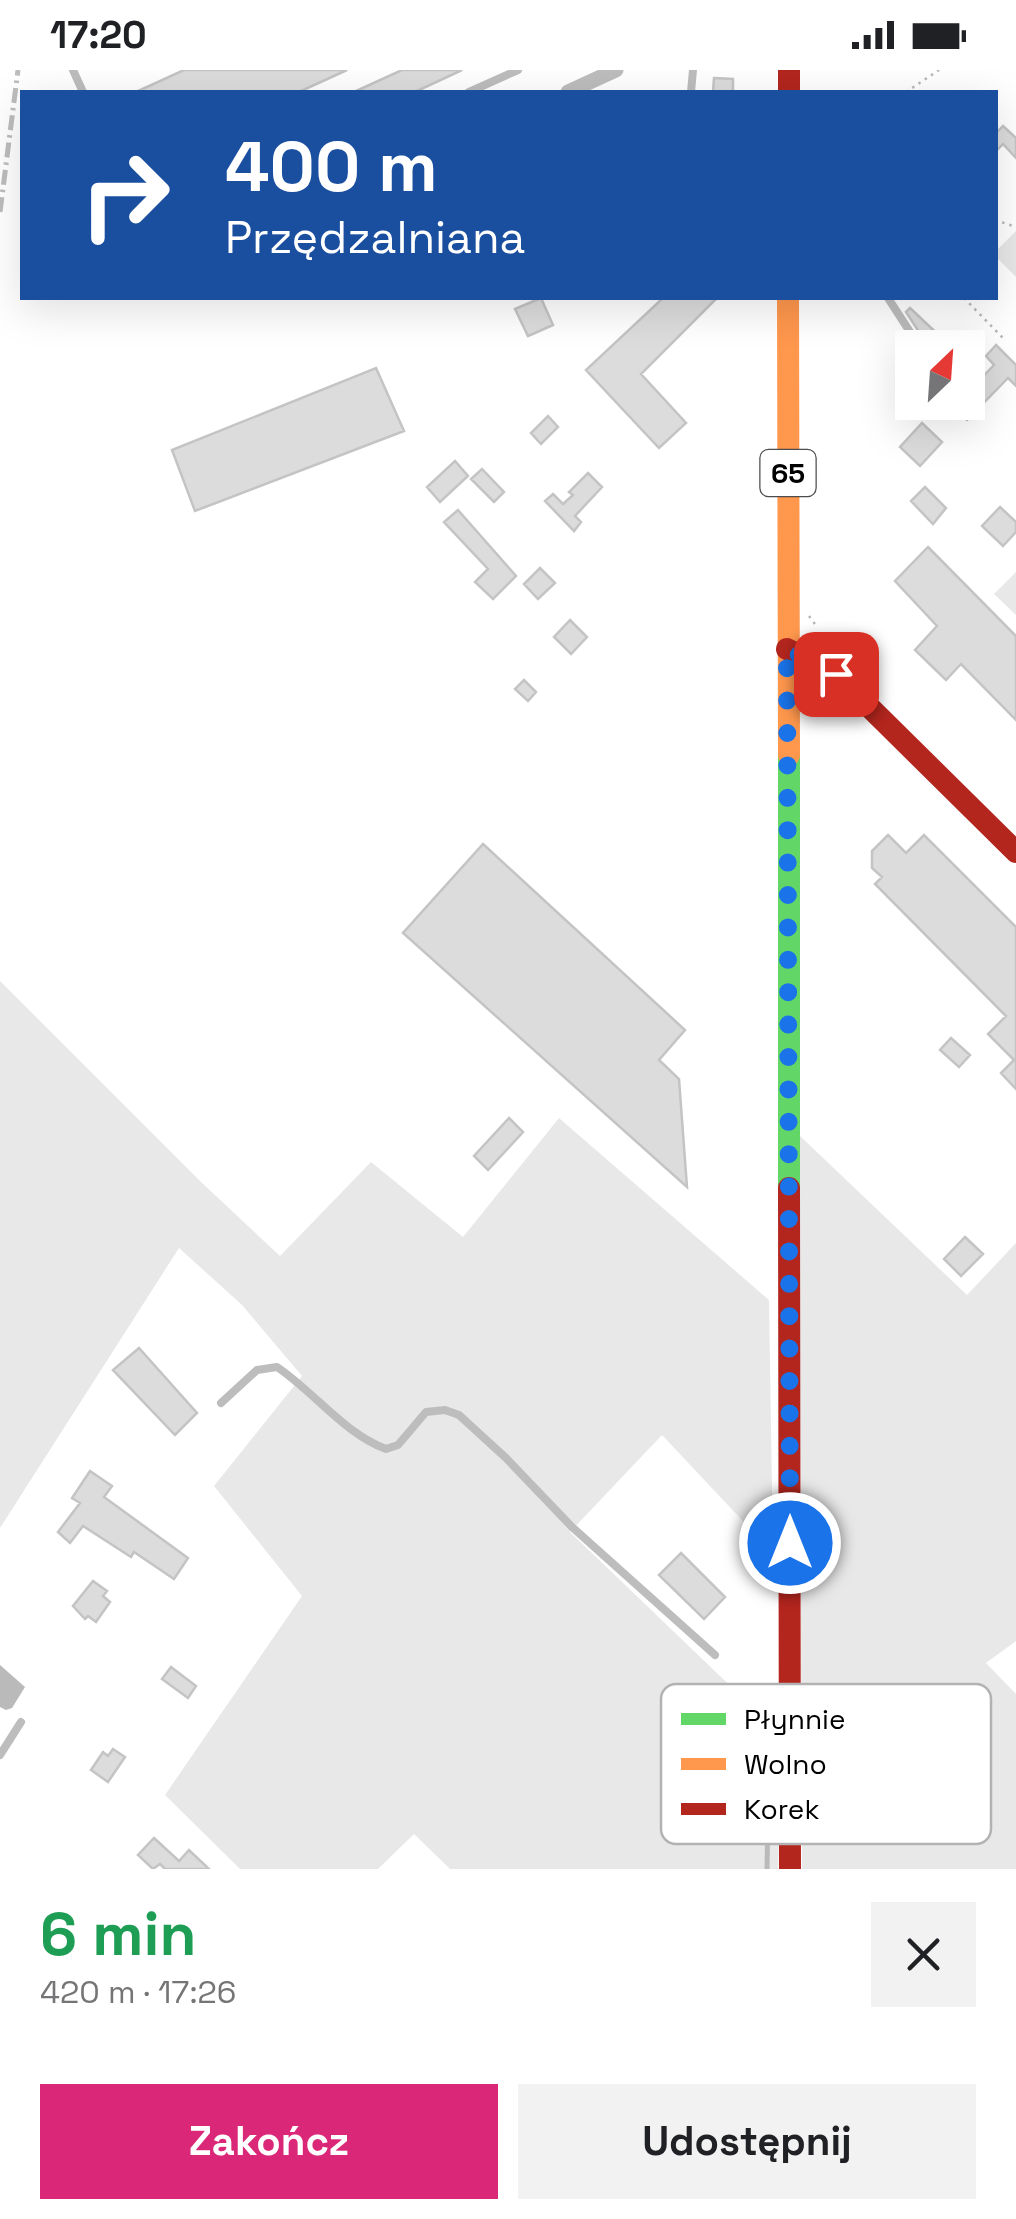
<!DOCTYPE html>
<html lang="pl">
<meta charset="utf-8">
<style>
:root{--surface:#fff;--page:#f2f2f2;--text:#202124;--muted:#757577;--accent:#db2777}
body{margin:0;font-family:"Space Grotesk",sans-serif;background:var(--page);color:var(--text);height:100vh;display:flex;flex-direction:column;font-size:38px;white-space:nowrap}
*{box-sizing:border-box;margin:0}
p{font-size:32px;color:var(--muted)}
.icon{flex:none;width:55px;height:55px;fill:none;stroke:currentColor;stroke-width:2;stroke-linecap:round;stroke-linejoin:round}
.map{position:relative;height:1799px;overflow:hidden}
.drawer{display:flex;flex-direction:column;background:var(--surface);flex:1}
.drawer>*{flex:none}
.banner{position:absolute;left:20px;top:20px;width:978px;height:210px;border-radius:0px;box-shadow:0 10px 40px #0002;background:#1a4fa0;color:#fff;overflow:hidden}
.needle{width:65px;rotate:25deg}
.controls{position:absolute;left:895px;top:260px;display:grid;gap:20px}
.controls a{display:grid;place-items:center;width:90px;height:90px;border-radius:0px;background:var(--surface);box-shadow:0 10px 40px #0002;font-size:50px}
.pin{position:absolute;display:grid;place-items:center;width:85px;height:85px;color:#fff;margin:-42px;border-radius:20px;box-shadow:0 5px 15px #0006}
.me{position:absolute;width:110px;margin:-55px;rotate:0deg;stroke-linejoin:round;filter:drop-shadow(0 0 8px #0008)}
.turn{display:flex;align-items:center;gap:35px;height:210px;padding:0 40px;font-size:45px}
.turn .icon{width:130px;height:130px;stroke-width:2.5}
.turn b{display:block;font-size:70px;line-height:85px}
.round{display:grid;place-items:center;flex:none;width:105px;height:105px;border-radius:0px;background:var(--page)}
.head{display:flex;align-items:center;justify-content:space-between;height:170px;padding:0 40px}
h1{font-size:60px;font-weight:700;line-height:75px;color:#1e9e55}
.action{display:flex;gap:20px;margin-top:auto;padding:20px 40px}
.action a{flex:1;height:115px;border-radius:0px;background:var(--accent);color:#fff;font-size:40px;font-weight:700;line-height:115px;text-align:center}
.action a+a{background:var(--page);color:var(--text)}
.status{display:flex;justify-content:space-between;align-items:center;height:70px;padding:0 50px;background:var(--surface);direction:ltr}
.status svg{height:28px;fill:currentColor}
.map>svg:first-child{display:block}
.green{fill:#e8e8e8}
.water{fill:#bababa}
.lines{fill:none;stroke-linecap:round;stroke-linejoin:round}
.stream{stroke:#bababa;stroke-width:5}
.building{fill:#dcdcdc;stroke:#c4c4c4;stroke-width:2.5}
.path{stroke:#b8b8b8;stroke-width:2.5;stroke-dasharray:2.5 5;stroke-linecap:butt}
.lane{stroke:#bdbdbd;stroke-width:8}
.street{stroke:#bdbdbd;stroke-width:15}
.fast{stroke:#63d668;stroke-width:22}
.slow{stroke:#ff974d;stroke-width:22}
.jam{stroke:#b3261e;stroke-width:22}
.rail{stroke:#bdbdbd;stroke-width:5;stroke-dasharray:15 5 2.5 5;stroke-linecap:butt}
.route{stroke:#1a73e8;stroke-width:18;stroke-dasharray:0 32.4}
.labels{text-anchor:middle;stroke-width:8;stroke-linejoin:round;paint-order:stroke}
.shield{fill:#fff;stroke:#4c4c4c;stroke-width:2.5}
.shield-label{font-size:28px;font-weight:bold;fill:#000}
.key{fill:#fff;stroke:#b2b2b2;stroke-width:2.5}
.key-label{font-size:28px;fill:#000}
</style>
<div class="status"><b>17:20</b><svg viewBox="0 0 49 12"><path d="M0 12V9h3v3zM5 12V6h3v6zM10 12V3h3v9zM15 12V0h3v12zM26 1h20v11H26zM47 4h2v5h-2z"/></svg></div>
<div class="map">
<svg width="1016" height="1799" viewBox="0 0 1016 1799">
<rect width="100%" height="100%" fill="#fff"/>
<path class="green" d="M1016 161V207L995 186V182Z
M1016 502V545L994 524Z
M0 911 200 1111 280 1186 371 1092 463 1167 559 1048 769 1230 773 1483 662 1365 570 1462 746 1631 781 1628 778 1799H450L414 1764 378 1799H240L165 1725 302 1526 214 1416 302 1306 242 1235 179 1178 0 1458Z
M799 1065 967 1225 1016 1173V1571L986 1593 1016 1624V1799H802Z"/>
<path class="water" d="M0 1595 25 1617 12 1638 6 1640 0 1637Z"/>
<g class="lines">
<path class="stream" d="M767 1799 769 1679"/>
</g>
<path class="building" d="M184 0H347L299 22H136Z
M402 0H462L415 22H354Z
M714 8 733 9V22H713Z
M1003 56 1016 68V88L1003 74 995 82V64Z
M541 228 553 255 528 266 515 239Z
M663 228H717L641 304 686 353 659 378 586 300Z
M910 238 943 269 935 278H909L921 265 906 242Z
M996 275 1016 295V316L1008 308 967 350 950 332H968V322L994 295 986 286Z
M376 298 404 361 195 441 172 380Z
M548 346 558 357 541 374 531 363Z
M922 353 942 372 920 396 900 377Z
M455 391 468 406 440 432 427 417Z
M482 399 504 422 494 432 471 409Z
M588 403 602 417 575 446 581 452 574 461 545 431 553 424 563 434 573 425 569 422Z
M925 417 946 438 933 454 911 431Z
M1000 437 1016 452V462L1003 476 982 456Z
M458 440 516 506 493 529 475 512 488 499 444 452Z
M928 477 1016 566V650L961 594 946 610 915 580 937 556 895 511Z
M540 498 555 513 538 529 524 514Z
M570 550 587 567 571 584 554 567Z
M524 610 536 622 528 631 515 619Z
M888 765 906 783 924 765 1016 857V1019L1001 1003 1014 990 988 964 1006 946 875 814 882 807 872 798V781Z
M483 774 685 960 659 990 679 1009 687 1117 403 863Z
M951 968 970 985 959 997 940 980Z
M509 1048 523 1062 488 1100 474 1086Z
M965 1167 983 1184 961 1206 944 1189Z
M139 1278 197 1343 175 1365 113 1300Z
M90 1401 112 1416 104 1427 188 1488 174 1509 134 1482 131 1487 83 1456 70 1473 58 1462 80 1433 72 1428Z
M681 1483 725 1527 704 1549 659 1505Z
M93 1511 107 1521 103 1526 110 1532 96 1552 88 1546 85 1549 73 1536Z
M171 1597 196 1616 188 1628 162 1609Z
M113 1679 125 1687 108 1712 91 1700 103 1682 108 1686Z
M154 1768 179 1791 189 1780 209 1799H165L160 1794 153 1799 138 1785Z"/>
<g class="lines">
<path class="path" d="M906 22 939 0
M995 150 1016 157
M964 228 1003 268
M809 546 817 557"/>
<path class="lane" d="M73 0 83 22
M469 22 518 0
M691 22 693 0
M888 228 912 265
M221 1333 257 1300 277 1297C314 1322 345 1364 386 1379L398 1375 426 1342 445 1340 459 1345 506 1388 572 1457 715 1585
M0 1685 21 1652"/>
<path class="street" d="M568 22 616 0"/>
<path class="fast" d="M789 685V1118"/>
<path class="slow" d="M788 228 789 685"/>
<path class="jam" d="M789 0V22
M787 579 836 604 1016 782
M789 1118 790 1799"/>
<path class="rail" d="M0 142 18 0"/>
</g>
<g class="lines">
<path class="route" d="M790 1473 787 579 836 604"/>
</g>
<g class="labels">
<rect class="shield" x="760.5" y="380" width="55" height="46" rx="8"/>
<g class="shield-label">
<text x="788" y="413">65</text>
</g>
</g>
<rect x="661" y="1614" width="330" height="160" rx="15" class="key"/>
<rect x="681" y="1643" width="45" height="12" fill="#63d668"/>
<rect x="681" y="1688" width="45" height="12" fill="#ff974d"/>
<rect x="681" y="1733" width="45" height="12" fill="#b3261e"/>
<g class="key-label">
<text x="744" y="1659">Płynnie</text>
<text x="744" y="1704">Wolno</text>
<text x="744" y="1749">Korek</text>
</g>
</svg>
<div class="controls">
<a><svg class="needle" viewBox="-14 -14 28 28"><path d="M0-13l5 13h-10z" fill="#e53935"/><path d="M0 13l5-13h-10z" fill="#757577"/></svg></a>
</div>
<div class="pin" style="left:836px;top:604px;background:#d93025"><svg class="icon" aria-label="arrive" viewBox="0 0 24 24"><path d="M6 21V4h12l-3 4 3 4H6"/></svg></div>
<svg class="me" style="left:790px;top:1473px" viewBox="-20 -20 40 40"><circle r="17" fill="#1a73e8" stroke="#fff" stroke-width="3"/><path d="M0-11L8 9 0 5-8 9z" fill="#fff"/></svg>
<div class="banner">
<div class="turn"><svg class="icon" aria-label="right" viewBox="0 0 24 24"><path d="M7 20v-9h11M14 6l5 5-5 5"/></svg><div><b>400 m</b>Przędzalniana</div></div>
</div>
</div>
<section class="drawer">
<div class="head"><div><h1>6 min</h1><p>420 m · 17:26</p></div><a class="round"><svg class="icon" aria-label="close" viewBox="0 0 24 24"><path d="M6 6l12 12M18 6L6 18"/></svg></a></div>
<div class="action"><a>Zakończ</a><a>Udostępnij</a></div>
</section>
